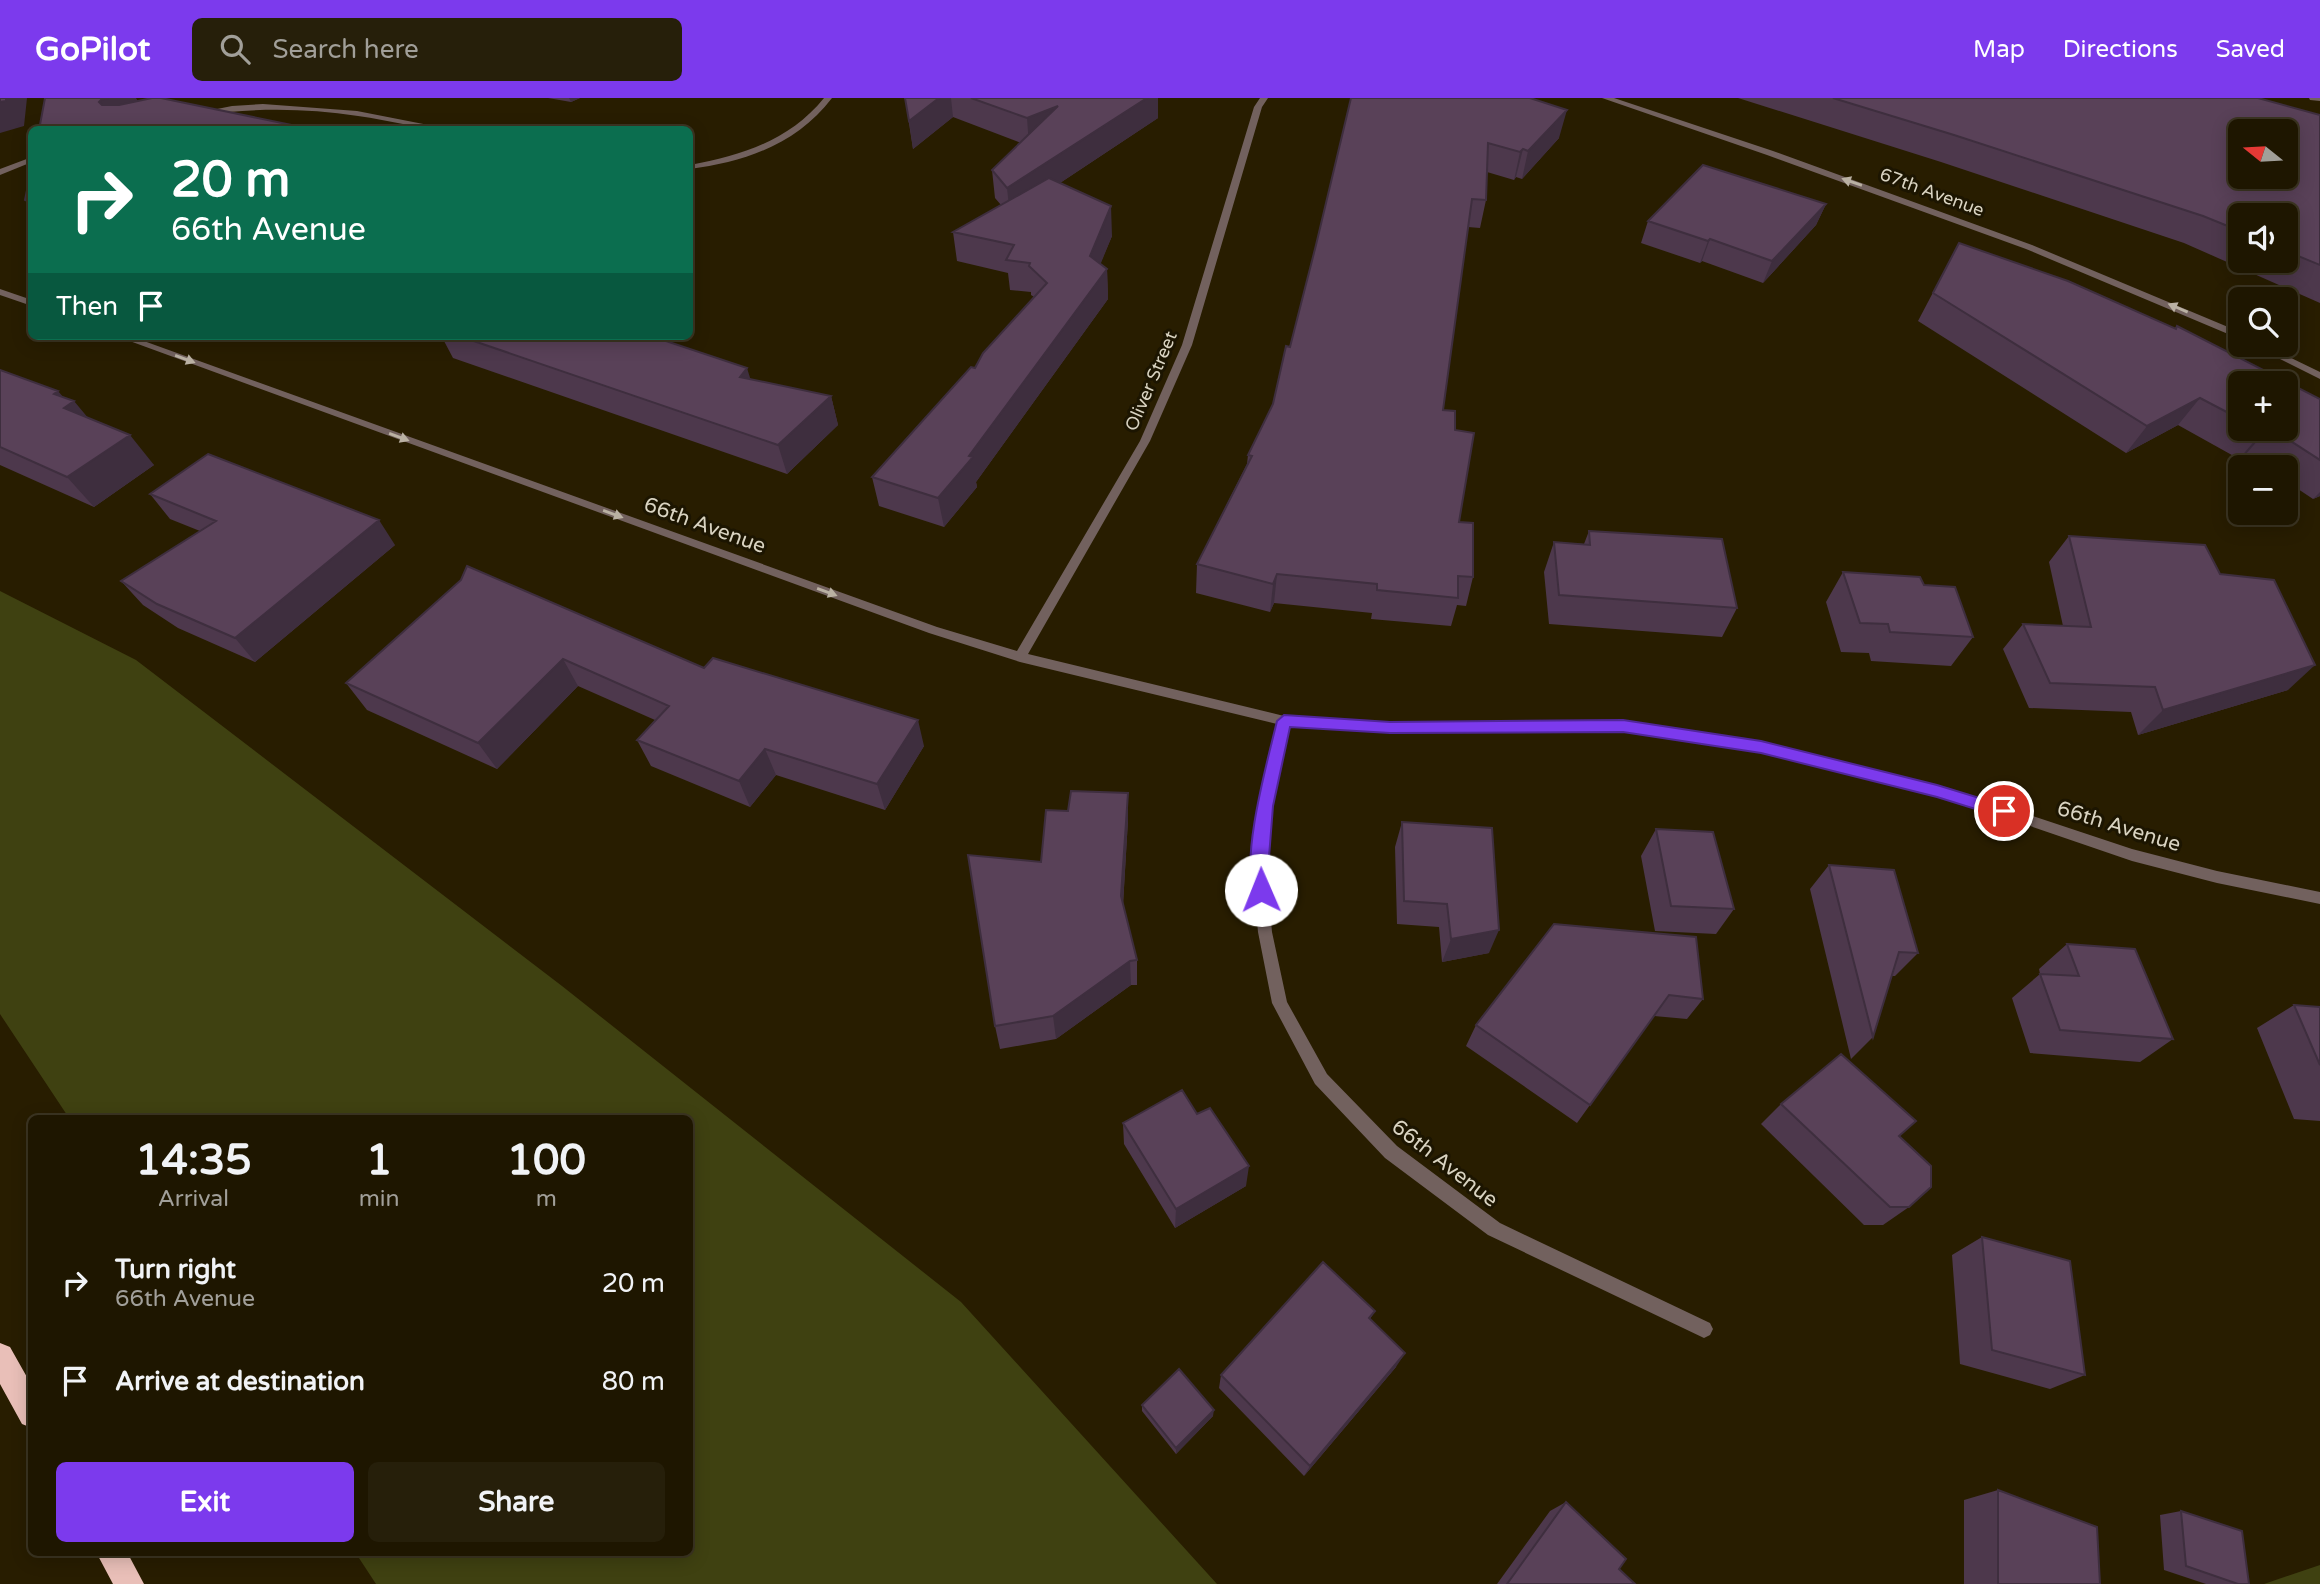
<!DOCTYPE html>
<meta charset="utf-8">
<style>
:root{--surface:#1e1600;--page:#261f0a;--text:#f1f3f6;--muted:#a19f99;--line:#3c3522;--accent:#7c3aed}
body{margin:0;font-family:"Varela Round",sans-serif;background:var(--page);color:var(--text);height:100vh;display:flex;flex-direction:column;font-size:26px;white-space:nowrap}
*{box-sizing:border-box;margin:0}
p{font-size:23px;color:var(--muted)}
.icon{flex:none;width:38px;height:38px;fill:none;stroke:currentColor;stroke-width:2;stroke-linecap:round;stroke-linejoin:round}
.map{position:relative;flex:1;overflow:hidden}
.panel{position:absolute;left:28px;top:1017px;width:665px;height:441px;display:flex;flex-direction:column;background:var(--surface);border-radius:10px;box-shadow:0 4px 18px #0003,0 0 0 2px var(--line)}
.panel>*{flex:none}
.top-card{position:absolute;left:28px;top:28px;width:665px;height:214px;border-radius:10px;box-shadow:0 4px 18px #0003,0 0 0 2px var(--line);background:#0b6e4f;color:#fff;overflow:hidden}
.needle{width:46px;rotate:288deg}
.buttons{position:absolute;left:2228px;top:21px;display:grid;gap:14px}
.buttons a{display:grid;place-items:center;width:70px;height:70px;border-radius:10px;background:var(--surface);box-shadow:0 4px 18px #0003,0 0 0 2px var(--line);font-size:35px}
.pin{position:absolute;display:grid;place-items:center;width:60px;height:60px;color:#fff;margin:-30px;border:4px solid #fff;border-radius:50%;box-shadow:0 2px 7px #0007}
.me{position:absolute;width:77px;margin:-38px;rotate:359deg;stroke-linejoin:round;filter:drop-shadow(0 0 5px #0008)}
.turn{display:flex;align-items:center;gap:24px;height:147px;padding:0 28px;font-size:32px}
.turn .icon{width:91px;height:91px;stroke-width:2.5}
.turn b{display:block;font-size:49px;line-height:60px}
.then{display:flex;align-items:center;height:66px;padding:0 28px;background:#0003;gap:14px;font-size:26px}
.eta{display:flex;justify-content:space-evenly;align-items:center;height:119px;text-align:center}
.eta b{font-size:42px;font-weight:700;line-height:49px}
.button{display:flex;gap:14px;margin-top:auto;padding:14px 28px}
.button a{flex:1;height:80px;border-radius:10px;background:var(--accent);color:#fff;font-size:28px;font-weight:700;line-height:80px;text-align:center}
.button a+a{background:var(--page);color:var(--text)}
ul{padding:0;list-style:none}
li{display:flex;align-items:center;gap:21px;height:98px;padding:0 28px}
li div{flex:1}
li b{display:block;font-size:26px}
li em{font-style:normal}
header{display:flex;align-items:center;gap:42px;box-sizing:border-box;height:98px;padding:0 35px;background:var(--accent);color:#fff}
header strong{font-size:33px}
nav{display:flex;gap:38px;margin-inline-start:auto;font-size:24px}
.search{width:490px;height:63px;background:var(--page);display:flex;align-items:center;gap:18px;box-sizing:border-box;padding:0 24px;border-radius:10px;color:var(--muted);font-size:26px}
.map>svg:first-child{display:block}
.green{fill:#3f4111}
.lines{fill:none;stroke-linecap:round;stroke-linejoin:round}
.minor{fill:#72615e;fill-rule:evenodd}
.motorway{fill:#e9bfb8;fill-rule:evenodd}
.wall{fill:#4d384c;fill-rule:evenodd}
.shaded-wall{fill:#3e2e3e}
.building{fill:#594158;stroke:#3e2e3e;stroke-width:2;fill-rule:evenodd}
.oneway{fill:#bab1a3}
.route{fill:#7c3aed;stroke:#51269a;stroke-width:2}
.labels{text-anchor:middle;stroke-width:6;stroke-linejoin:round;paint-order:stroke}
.far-street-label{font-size:18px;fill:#d9d3c1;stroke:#1c1501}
.street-label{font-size:21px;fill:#d9d3c1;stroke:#1c1501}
</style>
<header>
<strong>GoPilot</strong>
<div class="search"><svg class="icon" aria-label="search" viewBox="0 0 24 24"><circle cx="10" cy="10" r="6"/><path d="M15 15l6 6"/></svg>Search here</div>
<nav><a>Map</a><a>Directions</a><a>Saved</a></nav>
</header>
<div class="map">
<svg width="2320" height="1486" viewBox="0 0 2320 1486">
<rect width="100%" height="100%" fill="#281d00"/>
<path class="green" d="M0 493 136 562 562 888 961 1204 1217 1486H376L355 1454H690V1020H69L0 916Z
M2320 1467V1486H2264Z"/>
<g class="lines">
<path class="minor" d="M824 0H832C797 46 745 64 690 71V67C742 57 789 43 824 0Z
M1260 0H1268L1262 9 1192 247 1150 343 1028 556 1284 618 1390 625 1623 623 1761 644 1963 695 2132 751 2217 773 2320 794V806L2217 785 2132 763 1963 705 1761 654 1623 633 1390 635 1289 628 1272 708 1266 771 1272 834 1287 904 1327 976 1397 1048 1500 1125 1710 1225 1713 1231 1710 1237 1704 1240 1488 1137 1385 1060 1315 986 1272 905 1258 834 1252 771 1258 708 1277 626 1020 564 929 535 116 238H130L937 529 1017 553 1140 343 1182 247 1254 9Z
M1602 0H1614L1773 53 2032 147 2240 234V241L2026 151 1767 57Z
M2309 0H2320V3L2310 2Z
M263 6 357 13 454 32C421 32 390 22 358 18 305 10 254 10 201 17L197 15 232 8Z
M32 59V64L0 77V71Z
M0 191 32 202V208L0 197Z
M2252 247H2264L2320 274V281Z"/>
<path class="motorway" d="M0 1245 10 1249 32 1288V1330L22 1326 0 1286Z
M96 1454H127L144 1486H113Z"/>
</g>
<path class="wall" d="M548 0H580L571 4Z
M905 0H1158V20L1060 85 1112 138 1100 166 1107 171 1108 201 976 384 977 389 944 429 879 408 872 379 975 270 1034 199 1031 197V194L1010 192 1008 175 957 163 953 134 1001 107 995 100 992 72 1021 45 953 19 913 51Z
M1351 0 1559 40 1522 81 1516 79 1514 82 1487 74 1486 102 1480 130 1468 129 1443 312 1455 332 1459 424 1473 479 1466 508 1457 507 1451 528 1371 521 1372 515 1274 505 1270 514 1196 495 1197 466 1247 366 1248 357 1273 306 1290 249 1316 147Z
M1738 0H2258L2320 17V205L2184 145 1941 64ZM2240 117H2286V163H2240Z
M32 68V111L25 102Z
M1826 106 1816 127 1763 185 1702 163 1700 165 1641 145 1648 123Z
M1959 145 2320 301V398L2313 401 2286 383V369H2264L2245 357 2239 361 2178 327 2126 355 1918 223ZM2240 285 2286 331H2240Z
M428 238H651L751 281 831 298 838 327 787 376 453 260 444 243Z
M0 272 63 299 88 320 154 367 94 409 0 367Z
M150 396 395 447 255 564 178 530 143 507 121 483 200 433 170 421Z
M1589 433 1737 510 1722 539 1549 526 1544 474 1554 444 1584 446Z
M2069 438 2220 476 2288 592 2138 637 2131 614 2029 610 2003 551 2023 526 2063 528 2049 464Z
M1843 474 1924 487 1973 539 1951 568 1871 563 1869 555 1841 554 1826 504Z
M461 482 704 570 924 648 885 712 776 677 750 709 651 668 637 642 655 622 578 588 497 671 367 612 346 585Z
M1128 722 1123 807 1137 862V887H1131L1056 941 1000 951 995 928 1041 764Z
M1402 724 1489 855 1442 864 1439 829 1397 826 1395 749Z
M1656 731 1734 811 1716 836 1655 833 1641 758Z
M1829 767 1918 855 1895 878H1892L1873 939 1851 961 1810 791Z
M1554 826 1703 901 1687 921 1654 918 1577 1025 1466 948 1476 927Z
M2067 846 2173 941 2140 964 2030 955 2012 900 2040 876 2039 871Z
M2294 907 2320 909V1023L2294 1021 2257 930Z
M1781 1006 1899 1038 1909 1109 1883 1127H1864L1761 1026Z
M1197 1016 1246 1088 1175 1130 1124 1046 1123 1025Z
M1982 1139 2085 1277 2050 1291 1960 1266 1952 1157Z
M1375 1213 1370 1221 1396 1269 1304 1378 1219 1290 1221 1277Z
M1142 1307 1213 1318 1176 1356 1142 1313Z
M1998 1392 2100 1486H1964V1402Z
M1566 1404 1619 1471 1635 1486H1497L1550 1413Z
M2181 1413 2249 1486H2206L2164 1472 2160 1417Z"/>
<path class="shaded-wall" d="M6 0H27L24 28 0 35V4Z
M108 0H136L150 22 119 29 99 4 101 2Z
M569 0H580L571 4Z
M939 0H951L953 19 913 51 909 23Z
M1147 0H1158V20L1010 118 1007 90Z
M1058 8 1029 48 1027 20Z
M1567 12 1559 40 1522 81 1528 53Z
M1523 51 1516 79 1514 82 1520 54Z
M1826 106 1816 127 1763 185 1772 163Z
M1111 108 1112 138 1092 187 1090 158Z
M1710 141 1702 163 1700 165 1708 143Z
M1107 171 1108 201 976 384 977 389 944 429 938 400Z
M747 270 756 299 740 279Z
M58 293 69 306 74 303 99 333 64 310 54 296Z
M831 298 838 327 787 376 778 347Z
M2200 300 2178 327 2126 355 2147 328Z
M2267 331H2268L2245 357 2239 361 2263 333Z
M130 337 154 367 94 409 67 379Z
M2320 394V398L2313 401Z
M379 422 395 447 255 564 235 540Z
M1277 476 1274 505 1270 514 1273 486Z
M563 561 578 588 497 671 478 645Z
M2315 567 2288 592 2138 637 2163 612Z
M918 622 924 648 885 712 877 686Z
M765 651 776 677 750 709 739 683Z
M1128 695V722L1122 823 1121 798Z
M1499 832 1489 855 1442 864 1451 841Z
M1130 863 1131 887 1056 941 1053 918Z
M1249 1068 1246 1088 1175 1130 1176 1111Z
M1405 1255 1396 1269 1304 1378 1310 1368Z
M1214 1312 1213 1318 1176 1356V1350Z"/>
<path class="building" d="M0 0H6V3L0 4Z
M45 0H108L101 2 99 4 102 7H119L152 0H161L316 32H39Z
M905 0H939L909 23Z
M971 0H1147L1007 90 992 72 1058 8 1027 20Z
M1351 0H1530L1567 12 1528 53 1523 51 1520 54 1488 45 1486 102 1472 101 1443 312 1455 313V332L1474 335 1459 424 1473 425V479L1458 478V500L1377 492V486L1277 476 1273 486 1197 466 1252 358 1248 357 1273 306 1286 248 1290 249 1316 147Z
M1833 0H2258L2320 17V167L2286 153V117H2240V133L2203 118 1954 37ZM2240 33H2286V79H2240Z
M1703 67 1826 106 1772 163 1710 141 1708 143 1648 123Z
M32 68V105L25 102Z
M1049 80 1111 108 1090 158 1107 171 969 358 973 359 938 400 872 379 971 269 975 270 983 255 1047 185 1029 168 1030 165 1006 162 1014 147 953 134Z
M1959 145 2068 183 2176 231 2177 228 2320 301V362L2272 331H2286V285H2240V321L2200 300 2147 328 1933 195Z
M459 238H651L747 270 740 279 831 298 778 347Z
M0 272 58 293 54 296 74 303 64 310 130 337 67 379 0 349Z
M208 356 379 422 235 540 157 506 121 483 216 423 150 396Z
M1589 433 1722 441 1737 510 1559 497 1554 444 1590 447Z
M2069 438 2205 447 2220 476 2274 482 2315 567 2163 612 2155 589 2050 585 2023 526 2091 529Z
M467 468 704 570 713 560 918 622 877 686 765 651 739 683 637 642 669 608 563 561 478 645 346 585 461 482Z
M1843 474 1920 479 1924 487 1955 489 1973 539 1890 534 1888 526 1860 525Z
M1071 693 1128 695 1121 798 1137 862 1130 863 1053 918 995 928 968 757 1041 764 1046 712 1068 713Z
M1402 724 1492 730 1499 832 1451 841 1447 806 1404 803Z
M1656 731 1713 734 1734 811 1671 808Z
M1829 767 1894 772 1918 855 1899 854 1873 939Z
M1554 826 1696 839 1703 901 1669 897 1590 1007 1476 927Z
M2067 846 2135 851 2173 941 2060 932 2040 876 2079 878Z
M2294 907 2320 909V967Z
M1841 956 1916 1023 1899 1038 1931 1068V1089L1909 1109H1890L1781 1006Z
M1182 992 1197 1016 1210 1010 1249 1068 1176 1111 1123 1025Z
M1982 1139 2070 1163 2085 1277 1992 1252Z
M1323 1164 1375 1213 1369 1220 1405 1255 1310 1368 1221 1277Z
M1179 1271 1214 1312 1176 1350 1142 1307Z
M1998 1392 2097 1429 2100 1486H1998Z
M1566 1404 1626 1461 1619 1471 1635 1486H1507Z
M2181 1413 2242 1433 2249 1486H2238L2186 1468Z"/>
<defs><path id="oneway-solid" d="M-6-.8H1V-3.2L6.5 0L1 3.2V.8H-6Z" transform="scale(1.75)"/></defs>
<g class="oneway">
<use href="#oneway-solid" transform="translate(1852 84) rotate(-161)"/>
<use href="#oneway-solid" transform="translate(2178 210) rotate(-157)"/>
<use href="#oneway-solid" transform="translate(185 261) rotate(20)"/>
<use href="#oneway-solid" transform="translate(399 339) rotate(20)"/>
<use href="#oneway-solid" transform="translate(613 416) rotate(20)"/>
<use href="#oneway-solid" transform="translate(827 494) rotate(20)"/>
</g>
<path class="route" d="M1284 617 1390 624 1623 622 1761 643 1937 687 2009 709 2012 713 2004 720 1937 699 1761 655 1623 634 1390 635 1290 629 1273 708 1266 797H1255C1239 764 1268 661 1277 623Z"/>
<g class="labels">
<g class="far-street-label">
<text transform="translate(1932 94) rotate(20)" y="6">67th Avenue</text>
<text transform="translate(1151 283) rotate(-67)" y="6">Oliver Street</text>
</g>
<g class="street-label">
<text transform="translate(705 427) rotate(20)" y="7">66th Avenue</text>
<text transform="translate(2119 728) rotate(17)" y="7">66th Avenue</text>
<text transform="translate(1445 1065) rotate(38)" y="7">66th Avenue</text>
</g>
</g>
</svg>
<div class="buttons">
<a><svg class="needle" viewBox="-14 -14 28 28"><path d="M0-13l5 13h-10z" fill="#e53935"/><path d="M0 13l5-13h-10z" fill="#a19f99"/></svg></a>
<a><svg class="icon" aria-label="sound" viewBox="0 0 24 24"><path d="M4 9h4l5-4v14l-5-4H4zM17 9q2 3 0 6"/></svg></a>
<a><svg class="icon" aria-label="search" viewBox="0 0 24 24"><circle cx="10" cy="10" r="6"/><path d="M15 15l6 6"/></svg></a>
<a>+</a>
<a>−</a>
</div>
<div class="pin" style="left:2004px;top:713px;background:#d93025"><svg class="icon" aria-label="arrive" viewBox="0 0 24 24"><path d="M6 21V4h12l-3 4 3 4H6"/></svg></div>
<svg class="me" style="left:1261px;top:792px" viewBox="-20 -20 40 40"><circle r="19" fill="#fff"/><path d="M0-13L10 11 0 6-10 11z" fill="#7c3aed"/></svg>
<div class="top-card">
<div class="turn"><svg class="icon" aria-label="right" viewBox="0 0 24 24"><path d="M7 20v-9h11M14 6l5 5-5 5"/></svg><div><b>20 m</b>66th Avenue</div></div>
<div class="then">Then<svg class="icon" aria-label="arrive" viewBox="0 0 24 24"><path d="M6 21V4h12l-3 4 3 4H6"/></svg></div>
</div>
<section class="panel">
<div class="eta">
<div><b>14:35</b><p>Arrival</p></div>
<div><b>1</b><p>min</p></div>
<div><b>100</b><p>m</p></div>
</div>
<ul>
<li><svg class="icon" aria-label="right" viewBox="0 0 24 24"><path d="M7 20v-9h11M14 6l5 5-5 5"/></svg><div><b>Turn right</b><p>66th Avenue</p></div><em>20 m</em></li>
<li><svg class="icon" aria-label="arrive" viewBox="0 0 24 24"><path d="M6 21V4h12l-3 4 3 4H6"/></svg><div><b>Arrive at destination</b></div><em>80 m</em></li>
</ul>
<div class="button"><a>Exit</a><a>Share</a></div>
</section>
</div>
